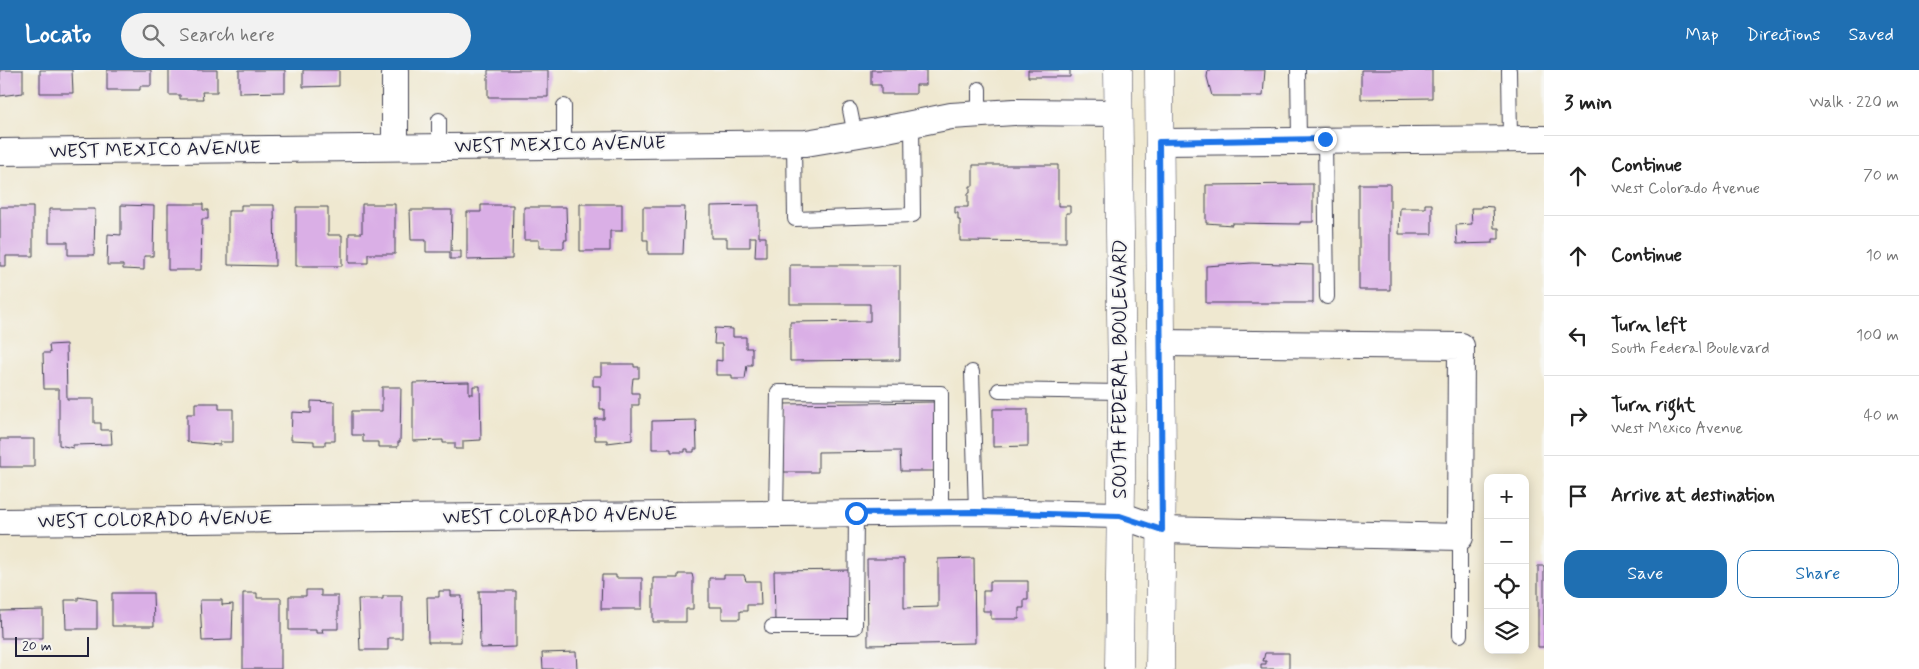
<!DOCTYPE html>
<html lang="en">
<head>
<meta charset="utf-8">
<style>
	:root { --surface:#fff; --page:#f2f2f2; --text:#222; --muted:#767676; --line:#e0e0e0; --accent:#1f6fb2 }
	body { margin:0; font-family:Mynerve,sans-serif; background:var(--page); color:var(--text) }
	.controls { position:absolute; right:15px; bottom:15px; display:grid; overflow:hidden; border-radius:10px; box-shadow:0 2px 12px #0003 }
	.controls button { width:45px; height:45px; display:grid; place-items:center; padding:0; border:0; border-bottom:1px solid var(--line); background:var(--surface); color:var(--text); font:25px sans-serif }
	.scale { position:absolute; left:15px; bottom:12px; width:74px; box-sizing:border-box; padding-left:5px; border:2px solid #22223b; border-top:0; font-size:14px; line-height:18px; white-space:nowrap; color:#22223b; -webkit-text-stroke:4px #f6f6f2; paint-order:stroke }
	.stop { position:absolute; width:15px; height:15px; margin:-11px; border:4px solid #1a73e8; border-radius:50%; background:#fff }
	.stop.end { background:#1a73e8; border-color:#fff; box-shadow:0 1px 5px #0008 }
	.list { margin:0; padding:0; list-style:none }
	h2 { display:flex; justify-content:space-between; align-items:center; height:65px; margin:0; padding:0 20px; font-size:21px }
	h2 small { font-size:16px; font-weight:400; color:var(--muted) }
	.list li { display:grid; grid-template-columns:32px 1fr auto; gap:15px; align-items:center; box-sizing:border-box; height:80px; padding:0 20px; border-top:1px solid var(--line) }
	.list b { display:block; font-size:19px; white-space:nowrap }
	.list p { margin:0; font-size:16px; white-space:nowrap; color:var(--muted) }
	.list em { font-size:16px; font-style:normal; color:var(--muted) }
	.actions { display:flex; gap:10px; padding:15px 20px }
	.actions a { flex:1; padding:11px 0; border:1px solid var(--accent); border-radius:15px; text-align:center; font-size:18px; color:var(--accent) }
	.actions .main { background:var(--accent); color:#fff }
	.icon { flex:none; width:28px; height:28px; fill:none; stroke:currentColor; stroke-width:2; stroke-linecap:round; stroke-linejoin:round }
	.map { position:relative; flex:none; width:1544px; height:599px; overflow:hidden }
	header { display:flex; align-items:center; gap:30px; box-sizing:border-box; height:70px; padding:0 25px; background:var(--accent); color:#fff }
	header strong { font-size:24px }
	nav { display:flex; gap:28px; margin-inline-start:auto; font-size:18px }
	.search { width:350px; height:45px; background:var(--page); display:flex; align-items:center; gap:12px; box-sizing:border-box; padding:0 18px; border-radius:28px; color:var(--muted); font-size:19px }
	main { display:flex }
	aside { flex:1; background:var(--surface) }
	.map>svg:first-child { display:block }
	.building { fill:#daafe6 }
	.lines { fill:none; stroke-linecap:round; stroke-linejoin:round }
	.lane-casing { stroke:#414051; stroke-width:16 }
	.street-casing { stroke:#414051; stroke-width:28 }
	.primary-casing { stroke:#414051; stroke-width:29 }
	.lane { stroke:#fff; stroke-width:14 }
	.street { stroke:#fff; stroke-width:26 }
	.primary { stroke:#fff; stroke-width:28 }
	.route { stroke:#1a73e8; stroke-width:6 }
	.labels { text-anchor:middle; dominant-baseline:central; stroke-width:4; stroke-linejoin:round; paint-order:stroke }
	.street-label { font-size:19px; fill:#22223b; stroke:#f6f6f2 }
</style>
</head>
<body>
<header>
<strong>Locato</strong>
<div class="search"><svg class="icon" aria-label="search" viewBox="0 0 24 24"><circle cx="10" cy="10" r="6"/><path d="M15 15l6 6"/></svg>Search here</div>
<nav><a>Map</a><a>Directions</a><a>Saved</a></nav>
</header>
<main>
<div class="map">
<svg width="1544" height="599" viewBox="0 0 1544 599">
	<rect width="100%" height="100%" fill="#f6f6f2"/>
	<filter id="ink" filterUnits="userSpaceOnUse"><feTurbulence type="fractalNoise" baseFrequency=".02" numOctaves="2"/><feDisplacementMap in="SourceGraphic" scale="10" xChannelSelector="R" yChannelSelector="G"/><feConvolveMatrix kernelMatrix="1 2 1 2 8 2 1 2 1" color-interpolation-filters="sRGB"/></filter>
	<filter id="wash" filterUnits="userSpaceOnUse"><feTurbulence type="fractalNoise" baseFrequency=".0096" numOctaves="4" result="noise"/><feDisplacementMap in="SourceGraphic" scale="20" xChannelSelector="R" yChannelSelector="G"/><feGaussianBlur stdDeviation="1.12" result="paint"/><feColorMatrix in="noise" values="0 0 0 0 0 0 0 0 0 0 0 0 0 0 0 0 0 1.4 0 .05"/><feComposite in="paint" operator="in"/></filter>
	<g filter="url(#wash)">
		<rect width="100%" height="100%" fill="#efe8d0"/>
		<g id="blocks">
			<!-- building -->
			<path class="building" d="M0 0H23V23L0 26Z
				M40 0H72L73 23H40Z
				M107 0H151V16H140V20H107Z
				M169 0H217V22H202L203 29H180V25H169Z
				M239 0H285V22L239 23Z
				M303 0H339V16L303 17Z
				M488 0H548V27H488Z
				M871 0H926V15H916V24H881V15H871Z
				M1028 0H1070V7H1028Z
				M1208 0H1265L1263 26H1212L1207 7Z
				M1361 0H1432V28L1361 29Z
				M973 95H1058V136H1070V143H1066V172L960 171V150H958V143H955V137H968V123H970V116H973Z
				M1313 114V152H1300V154L1232 153V155L1206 153V115Z
				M1359 114H1390V220H1359Z
				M168 134H203V140H208V149H202L201 200H168Z
				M362 134H395V184H368V193H349V163H362Z
				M580 134H622V161H610V181H580Z
				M1425 134H1432V164H1399L1400 138H1425Z
				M121 135 154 136 153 186H144V200L123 199V195H107L108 164 121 165Z
				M241 135H274L275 196 228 195V141H241Z
				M481 135H513L512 189 467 190V142H481Z
				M759 135V167H766V187H755L756 167H750V177H727V168H711V136Z
				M1481 136 1493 137 1494 158H1499V169H1493V173L1457 174 1456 155 1472 154 1471 138H1481Z
				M0 137H33V186H6V196H0Z
				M296 137H328V165H342V196H296Z
				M524 137H566L567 170H564V178H539V170H524Z
				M643 137H685L683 184H648V170H643Z
				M49 139H95L94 185H68V172H49Z
				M410 140H452L451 181H461V189H450V182H426V170H411Z
				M1252 193 1313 195V233H1206V196Z
				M790 195H900V290L790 291V252L870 251V234H790Z
				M715 258 733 259V267H746V278H752V295H747L745 309H732V305H716V290L722 291V274H714Z
				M66 274 67 329H94V353H101V360H111L112 374 73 375V378L59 375V319H44L43 283H50L49 275Z
				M601 294H634V297H639V308H633L632 317V323H639V335H632V370L607 373V370H595V349H604V339H600V316H593V306H601Z
				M469 312V324H473V316H480L481 370 463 371V379H455V373H443V370L413 371V313Z
				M382 317H401L400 372H398V377H378V372H363V365H352V341H382Z
				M311 331 335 332V371H325V375H314V371L291 370 292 342 311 343Z
				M934 332V401H901L900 381 818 382V402H784L783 334Z
				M195 333H219V339H233V372H220V375L187 372V344H195Z
				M993 339H1028V376L993 377Z
				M696 350 697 379H694V382H688V379H685V382H671V379H652V351Z
				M0 369H34V397H0Z
				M974 488 975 573 868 575 867 489H904V538L938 537V489Z
				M1538 496H1544V577H1538Z
				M852 500V552H775L774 501Z
				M678 504H692L693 508V539H686V552H653V508H678Z
				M602 505H616V508H642V539H601Z
				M724 505H744L746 511H760L761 535H747V541H740V549H722V537H709V508H724Z
				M990 511H1028V530H1024V538H1019V549H991V541H983V521H990Z
				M306 520H321V526H338V559H322L323 563H316V560H289V526H306Z
				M439 521H451V526H462L461 572H428L427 527H439Z
				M479 521H516V577L480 578Z
				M112 523H153L154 556H112Z
				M243 523H257V528H281V599H243Z
				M383 526H402V568H388V580H360L358 529H383Z
				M78 527 97 530V559H66L65 530H78Z
				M200 530H222V535L233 534 232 570 202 571Z
				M43 540V568H1L0 541Z
				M576 582 577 599H543L542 583Z
				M1265 583H1289V599H1261V594H1266V591H1263Z"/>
		</g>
	</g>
	<g filter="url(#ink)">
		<use href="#blocks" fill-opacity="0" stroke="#414051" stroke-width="1"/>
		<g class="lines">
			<!-- lane casing -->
			<g class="lane-casing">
				<path id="lane" d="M1298 0 1299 69
					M1509 0 1510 69
					M979 19V45
					M850 40 855 65
					M439 50V76
					M1325 69 1327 227
					M794 73 795 149 913 145 912 54
					M564 75V36
					M972 302 976 442
					M999 320 1122 322
					M776 444 778 322 941 323V443
					M772 557H855L856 443
					M1460 565V467"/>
			</g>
			<!-- street casing -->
			<g class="street-casing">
				<path id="street" d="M1159 72 1544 69
					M395 77V0
					M0 82 806 73 877 61 951 46 1014 42 1118 43
					M0 452 976 442 1120 445 1162 460 1460 467 1461 276 1161 273"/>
			</g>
			<!-- primary casing -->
			<g class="primary-casing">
				<path id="primary" d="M1118 0 1122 322 1119 599
					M1159 0 1162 399 1160 599"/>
			</g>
			<!-- lane -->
			<use href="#lane" class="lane"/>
			<!-- street -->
			<use href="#street" class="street"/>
			<!-- primary -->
			<use href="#primary" class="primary"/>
		</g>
	</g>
	<g class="lines" filter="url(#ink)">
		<!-- route -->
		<path class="route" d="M856 443 976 442 1120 446 1162 460 1159 72 1325 69"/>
	</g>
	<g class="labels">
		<!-- street labels -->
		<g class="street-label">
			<text transform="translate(560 75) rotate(-1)">WEST MEXICO AVENUE</text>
			<text transform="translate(155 80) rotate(-1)">WEST MEXICO AVENUE</text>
			<text transform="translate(1120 299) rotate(-90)">SOUTH FEDERAL BOULEVARD</text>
			<text transform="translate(560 446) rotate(-1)">WEST COLORADO AVENUE</text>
			<text transform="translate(155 450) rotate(-1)">WEST COLORADO AVENUE</text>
		</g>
	</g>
</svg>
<div class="controls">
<button>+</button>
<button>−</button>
<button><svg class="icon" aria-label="locate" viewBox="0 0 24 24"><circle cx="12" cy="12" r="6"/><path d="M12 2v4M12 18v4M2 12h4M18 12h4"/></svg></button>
<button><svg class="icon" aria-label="layers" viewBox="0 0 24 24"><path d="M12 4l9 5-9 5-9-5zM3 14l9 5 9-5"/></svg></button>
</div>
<div class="scale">20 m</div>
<div class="stop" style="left:856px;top:443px"></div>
<div class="stop end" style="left:1325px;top:69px"></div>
</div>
<aside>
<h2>3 min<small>Walk · 220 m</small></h2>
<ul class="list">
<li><svg class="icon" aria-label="ahead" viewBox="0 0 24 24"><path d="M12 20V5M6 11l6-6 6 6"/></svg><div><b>Continue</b><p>West Colorado Avenue</p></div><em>70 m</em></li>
<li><svg class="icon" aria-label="ahead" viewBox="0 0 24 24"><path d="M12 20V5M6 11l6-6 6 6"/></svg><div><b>Continue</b></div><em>10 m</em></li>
<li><svg class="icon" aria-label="left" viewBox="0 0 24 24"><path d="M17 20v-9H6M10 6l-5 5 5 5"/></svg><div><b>Turn left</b><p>South Federal Boulevard</p></div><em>100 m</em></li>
<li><svg class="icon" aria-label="right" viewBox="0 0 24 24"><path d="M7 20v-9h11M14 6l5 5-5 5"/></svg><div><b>Turn right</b><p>West Mexico Avenue</p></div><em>40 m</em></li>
<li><svg class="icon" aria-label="arrive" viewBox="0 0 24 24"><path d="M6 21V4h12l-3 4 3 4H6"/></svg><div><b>Arrive at destination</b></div></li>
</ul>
<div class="actions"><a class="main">Save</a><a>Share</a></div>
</aside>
</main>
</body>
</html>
